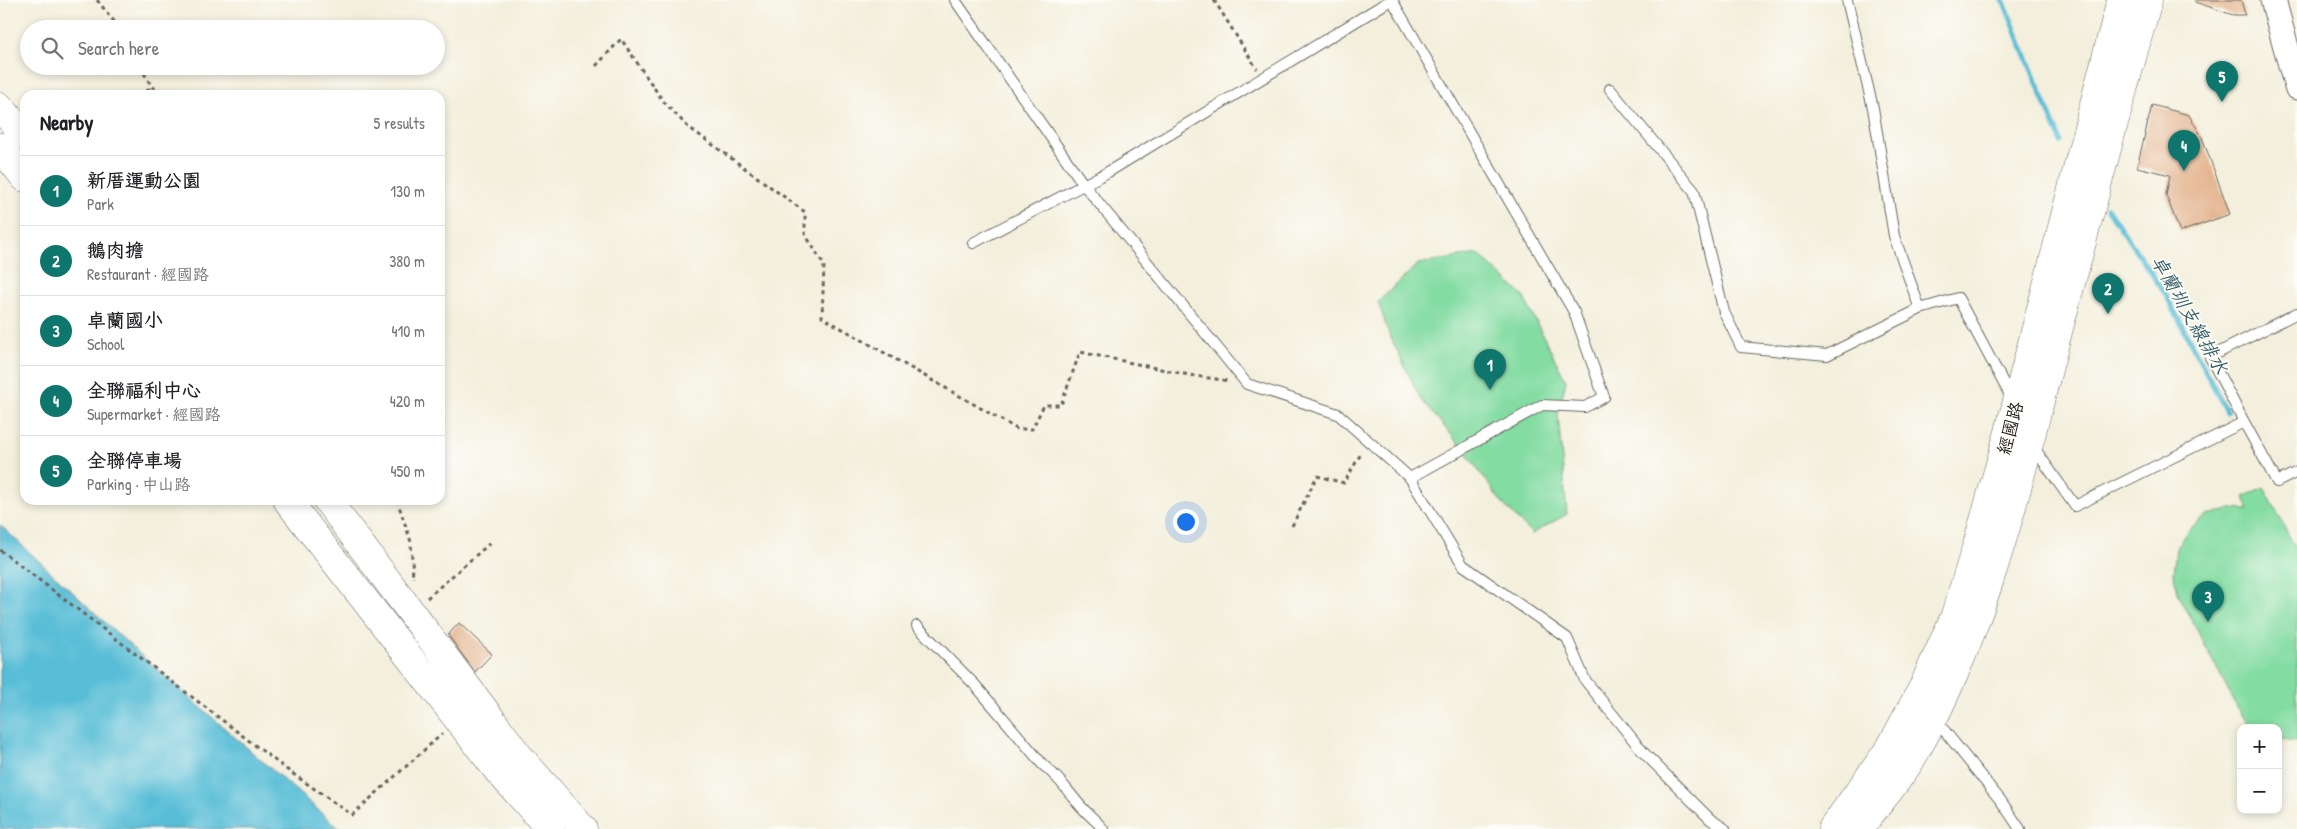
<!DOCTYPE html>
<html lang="en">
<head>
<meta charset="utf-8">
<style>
	:root { --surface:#fff; --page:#f2f2f2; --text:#202124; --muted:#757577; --line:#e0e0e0; --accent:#0f766e }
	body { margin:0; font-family:"Patrick Hand","LXGW WenKai TC",sans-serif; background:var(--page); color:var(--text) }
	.controls { position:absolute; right:15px; bottom:15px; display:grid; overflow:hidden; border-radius:10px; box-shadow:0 2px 8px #0003 }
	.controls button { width:45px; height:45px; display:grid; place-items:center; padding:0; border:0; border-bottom:1px solid var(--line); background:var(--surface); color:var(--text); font:25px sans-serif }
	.you { position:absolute; left:1185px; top:521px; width:18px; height:18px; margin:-12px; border:4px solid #fff; border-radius:50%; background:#1a73e8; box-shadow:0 0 0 8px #1a73e833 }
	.badge { display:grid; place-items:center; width:32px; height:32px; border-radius:50%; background:var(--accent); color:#fff; font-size:16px; font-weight:700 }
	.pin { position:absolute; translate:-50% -41px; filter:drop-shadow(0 1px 2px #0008) }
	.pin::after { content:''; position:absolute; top:26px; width:18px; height:15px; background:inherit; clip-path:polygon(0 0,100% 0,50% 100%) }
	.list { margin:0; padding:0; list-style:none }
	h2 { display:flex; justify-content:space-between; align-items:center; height:65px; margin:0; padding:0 20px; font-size:21px }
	h2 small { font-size:16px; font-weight:400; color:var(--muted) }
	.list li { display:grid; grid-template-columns:32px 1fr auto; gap:15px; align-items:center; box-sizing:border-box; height:70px; padding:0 20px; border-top:1px solid var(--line) }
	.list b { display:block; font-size:19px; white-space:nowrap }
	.list p { margin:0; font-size:16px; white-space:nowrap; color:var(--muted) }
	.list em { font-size:16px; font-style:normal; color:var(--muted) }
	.icon { flex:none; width:28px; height:28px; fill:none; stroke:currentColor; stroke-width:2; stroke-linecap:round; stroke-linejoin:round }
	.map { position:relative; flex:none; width:2297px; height:829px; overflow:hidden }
	.search { position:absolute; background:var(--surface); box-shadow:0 2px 8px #0003; left:20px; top:20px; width:425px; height:55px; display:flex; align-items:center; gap:12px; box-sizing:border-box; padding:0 18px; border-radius:28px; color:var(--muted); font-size:19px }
	.panel { position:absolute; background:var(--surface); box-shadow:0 2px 8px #0003; left:20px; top:90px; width:425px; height:415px; border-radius:15px }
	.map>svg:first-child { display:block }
	.green { fill:#83dca2; stroke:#507c5f }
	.water { fill:#59bed7; stroke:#3a6d7a }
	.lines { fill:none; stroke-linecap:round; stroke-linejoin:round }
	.stream { stroke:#59bed7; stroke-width:5 }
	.building { fill:#e4b591 }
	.service-casing { stroke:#67665f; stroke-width:12 }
	.tertiary-casing { stroke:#67665f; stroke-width:27 }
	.secondary-casing { stroke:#67665f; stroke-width:29 }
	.primary-casing { stroke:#67665f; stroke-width:29 }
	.path { stroke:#67665f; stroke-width:3; stroke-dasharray:4 4; stroke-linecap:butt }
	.service { stroke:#fff; stroke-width:10 }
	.tertiary { stroke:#fff; stroke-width:25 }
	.secondary { stroke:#fff; stroke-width:28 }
	.primary { stroke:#fff; stroke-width:28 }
	.labels { text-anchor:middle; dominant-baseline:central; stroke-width:4; stroke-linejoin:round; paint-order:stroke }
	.street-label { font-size:18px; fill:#1c1c1c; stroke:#fdfcf7 }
	.water-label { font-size:19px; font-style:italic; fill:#345d67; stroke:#fdfcf7 }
</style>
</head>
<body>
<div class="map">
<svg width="2297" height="829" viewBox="0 0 2297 829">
	<rect width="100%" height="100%" fill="#fdfcf7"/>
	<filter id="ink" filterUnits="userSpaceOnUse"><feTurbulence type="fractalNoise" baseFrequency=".02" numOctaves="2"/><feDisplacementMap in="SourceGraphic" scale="10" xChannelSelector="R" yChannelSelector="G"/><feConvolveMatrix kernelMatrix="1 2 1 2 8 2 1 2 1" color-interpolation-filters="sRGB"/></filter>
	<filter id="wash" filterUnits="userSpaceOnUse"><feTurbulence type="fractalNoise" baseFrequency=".0096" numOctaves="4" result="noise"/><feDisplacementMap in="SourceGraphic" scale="20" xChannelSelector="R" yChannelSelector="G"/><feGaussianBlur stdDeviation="1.12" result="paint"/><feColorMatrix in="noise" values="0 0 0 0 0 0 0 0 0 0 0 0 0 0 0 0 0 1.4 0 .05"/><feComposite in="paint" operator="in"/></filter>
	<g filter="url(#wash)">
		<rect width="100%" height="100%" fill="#f3efdc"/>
		<!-- green -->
		<path class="green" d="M1478 254 1523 296 1566 381 1558 415 1567 514 1532 534 1502 503 1464 450 1420 398 1389 334 1378 302 1418 264Z
			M2264 487 2297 551V741L2278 739V728H2253L2241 715 2179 595 2173 573 2176 549 2189 529 2209 515 2229 509 2249 510 2244 497Z"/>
		<!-- water -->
		<path class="water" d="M0 525 134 649 340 829H0Z"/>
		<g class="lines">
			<!-- stream -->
			<path class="stream" d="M2003 0 2061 142
				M2107 208 2166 295 2227 412"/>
		</g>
		<g id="blocks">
			<!-- building -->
			<path class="building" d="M2196 0H2241L2245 15H2233L2195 2Z
				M2152 105 2189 115 2202 137 2230 214 2180 232 2166 195 2170 175 2137 167Z
				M459 623 492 654 475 672 448 635Z"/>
		</g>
	</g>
	<g filter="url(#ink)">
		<use href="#blocks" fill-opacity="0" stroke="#67665f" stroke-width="1"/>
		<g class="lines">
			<!-- service casing -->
			<g class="service-casing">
				<path id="service" d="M955 0 1084 185 1247 384 1338 414 1410 478 1463 565 1567 638 1585 680 1643 752 1710 819 1725 829
					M1392 0 1574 312 1604 397 1585 407 1542 405 1410 478
					M1847 0 1873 108 1894 236 1920 309
					M1610 89 1694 191 1724 312 1741 347 1827 355 1920 309 1958 298 2012 399
					M973 243 1108 172 1391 0
					M2244 422 2210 357 2297 313
					M2032 445 2075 506 2244 422 2277 482 2297 472
					M917 626 976 686 1043 765C1058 776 1066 789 1078 803 1085 812 1095 819 1103 829
					M1935 719 2001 801 2020 829"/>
			</g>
			<!-- tertiary casing -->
			<g class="tertiary-casing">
				<path id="tertiary" d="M2273 0 2297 87"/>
			</g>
			<!-- secondary casing -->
			<g class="secondary-casing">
				<path id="secondary" d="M0 107 25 136
					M0 147 25 178
					M287 500 498 771 550 829
					M327 500 519 756 583 829"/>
			</g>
			<!-- primary casing -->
			<g class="primary-casing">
				<path id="primary" d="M1832 829 1890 748 1923 687 1954 618 1977 545 2009 432 2121 0
					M1859 829C1876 806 1897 783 1912 758 1986 631 2018 484 2055 343 2085 229 2116 114 2148 0"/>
			</g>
			<!-- path -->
			<path class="path" d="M97 0 120 29
				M1214 0 1257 69
				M140 66 152 87 173 95
				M596 66 621 39 663 101 687 126 805 212V234L824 265 822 317 1017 429H1032L1044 405H1061L1080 352 1189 375 1229 381
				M140 95 152 87
				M397 500 411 542 413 578
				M1292 526 1317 476 1344 483 1362 452
				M0 550 286 769 352 815 442 734
				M427 598 490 543"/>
			<!-- service -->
			<use href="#service" class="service"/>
			<!-- tertiary -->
			<use href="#tertiary" class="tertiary"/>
			<!-- secondary -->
			<use href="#secondary" class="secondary"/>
			<!-- primary -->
			<use href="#primary" class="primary"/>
		</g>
	</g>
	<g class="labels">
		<!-- street labels -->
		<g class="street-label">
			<text transform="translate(2010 428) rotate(-75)">經國路</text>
		</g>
		<!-- water labels -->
		<g class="water-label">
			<text transform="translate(2190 314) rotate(60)">卓蘭圳支線排水</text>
		</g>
	</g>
</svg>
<div class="controls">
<button>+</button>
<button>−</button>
</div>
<div class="you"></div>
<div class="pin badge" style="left:1490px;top:390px">1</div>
<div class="pin badge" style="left:2108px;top:314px">2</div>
<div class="pin badge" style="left:2208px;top:622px">3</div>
<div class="pin badge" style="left:2184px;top:171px">4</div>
<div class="pin badge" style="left:2222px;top:102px">5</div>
<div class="search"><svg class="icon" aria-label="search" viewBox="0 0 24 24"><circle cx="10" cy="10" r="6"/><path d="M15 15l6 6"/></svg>Search here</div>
<section class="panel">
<h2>Nearby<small>5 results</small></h2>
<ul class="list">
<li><span class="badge">1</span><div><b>新厝運動公園</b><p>Park</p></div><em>130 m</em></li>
<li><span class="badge">2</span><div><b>鵝肉擔</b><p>Restaurant · 經國路</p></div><em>380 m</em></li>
<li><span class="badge">3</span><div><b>卓蘭國小</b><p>School</p></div><em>410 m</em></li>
<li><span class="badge">4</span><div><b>全聯福利中心</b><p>Supermarket · 經國路</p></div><em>420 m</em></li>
<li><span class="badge">5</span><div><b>全聯停車場</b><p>Parking · 中山路</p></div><em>450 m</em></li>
</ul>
</section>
</div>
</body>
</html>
